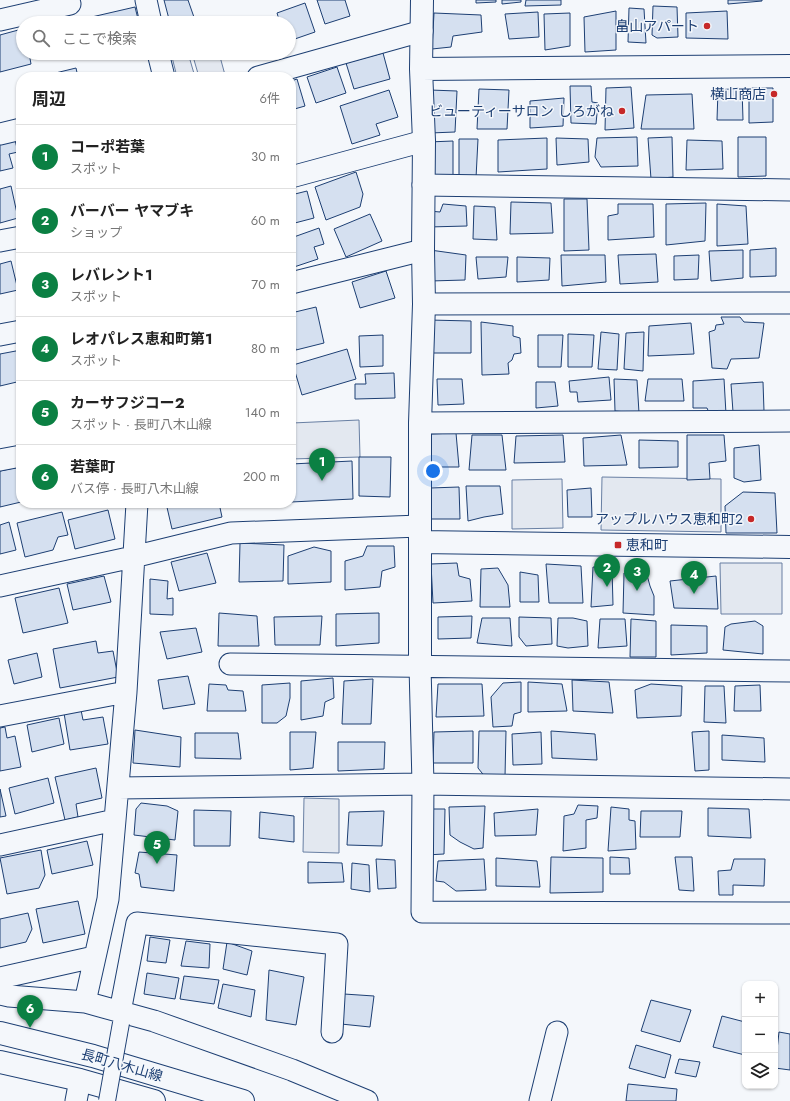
<!DOCTYPE html>
<html lang="ja">
<head>
<meta charset="utf-8">
<style>
	:root { --surface:#fff; --page:#f6f6f6; --text:#222; --muted:#767676; --line:#e0e0e0; --accent:#0b8043 }
	body { margin:0; font-family:Jost,"Noto Sans JP",sans-serif; background:var(--page); color:var(--text) }
	.controls { position:absolute; right:12px; bottom:12px; display:grid; overflow:hidden; border-radius:8px; box-shadow:0 1px 3px #0004 }
	.controls button { width:36px; height:36px; display:grid; place-items:center; padding:0; border:0; border-bottom:1px solid var(--line); background:var(--surface); color:var(--text); font:20px sans-serif }
	.you { position:absolute; left:433px; top:471px; width:14px; height:14px; margin:-10px; border:3px solid #fff; border-radius:50%; background:#1a73e8; box-shadow:0 0 0 6px #1a73e833 }
	.badge { display:grid; place-items:center; width:26px; height:26px; border-radius:50%; background:var(--accent); color:#fff; font-size:13px; font-weight:700 }
	.pin { position:absolute; translate:-50% -33px; filter:drop-shadow(0 1px 2px #0008) }
	.pin::after { content:''; position:absolute; top:21px; width:14px; height:12px; background:inherit; clip-path:polygon(0 0,100% 0,50% 100%) }
	.list { margin:0; padding:0; list-style:none }
	h2 { display:flex; justify-content:space-between; align-items:center; height:52px; margin:0; padding:0 16px; font-size:17px }
	h2 small { font-size:13px; font-weight:400; color:var(--muted) }
	.list li { display:grid; grid-template-columns:26px 1fr auto; gap:12px; align-items:center; box-sizing:border-box; height:64px; padding:0 16px; border-top:1px solid var(--line) }
	.list b { display:block; font-size:15px; white-space:nowrap }
	.list p { margin:0; font-size:13px; white-space:nowrap; color:var(--muted) }
	.list em { font-size:13px; font-style:normal; color:var(--muted) }
	.icon { flex:none; width:22px; height:22px; fill:none; stroke:currentColor; stroke-width:2; stroke-linecap:round; stroke-linejoin:round }
	.map { position:relative; flex:none; width:790px; height:1101px; overflow:hidden }
	.search { position:absolute; background:var(--surface); box-shadow:0 1px 3px #0004; left:16px; top:16px; width:280px; height:44px; display:flex; align-items:center; gap:10px; box-sizing:border-box; padding:0 14px; border-radius:22px; color:var(--muted); font-size:15px }
	.panel { position:absolute; background:var(--surface); box-shadow:0 1px 3px #0004; left:16px; top:72px; width:280px; height:436px; border-radius:16px }
	.map>svg:first-child { display:block }
	.parking { fill:#e3e8f0; stroke:#687fa3 }
	.building { fill:#d5e0f0; stroke:#1d3f73 }
	.lines { fill:none; stroke-linecap:round; stroke-linejoin:round }
	.minor-casing { stroke:#1d3f73; stroke-width:23 }
	.tertiary-casing { stroke:#1d3f73; stroke-width:24 }
	.minor { stroke:#f4f7fb; stroke-width:21 }
	.tertiary { stroke:#f4f7fb; stroke-width:22 }
	.pedestrian-bridge-casing { stroke:#1d3f73; stroke-width:18; stroke-linecap:butt }
	.pedestrian-bridge { stroke:#f4f7fb; stroke-width:16 }
	.poi-dot { fill:#c62828; stroke:#f4f7fb; stroke-width:1.5 }
	.labels { text-anchor:middle; dominant-baseline:central; stroke-width:3; stroke-linejoin:round; paint-order:stroke }
	.poi-label { font-size:14px; fill:#1d3f73; stroke:#f4f7fb; text-anchor:end }
	.street-label { font-size:14px; fill:#1d3f73; stroke:#f4f7fb }
</style>
</head>
<body>
<div class="map">
<svg width="790" height="1101" viewBox="0 0 790 1101">
	<rect width="100%" height="100%" fill="#f4f7fb"/>
	<!-- parking -->
	<path class="parking" d="M171 53H188L195 77H177Z
		M192 53H219L225 75 219 77H199Z
		M359 420 360 457 291 459 292 423Z
		M602 477 721 479V532L601 530Z
		M562 479 563 528 512 529V480Z
		M720 563H782V614H721Z
		M304 798 339 799V853L303 852Z"/>
	<!-- building -->
	<path class="building" d="M164 0H188L196 23H170Z
		M317 0H345L350 16 325 24Z
		M476 0H496V2L476 3Z
		M502 0H521V2L502 4Z
		M526 0H561V5L525 6Z
		M728 0H762V1L728 4Z
		M305 3 315 32 289 41V23H280L277 13Z
		M653 6 677 7 678 37 657 38 652 35Z
		M135 7 139 23H84L83 19Z
		M629 8 644 9 646 43 628 42Z
		M616 11V50L585 52 584 17Z
		M727 11 728 39 686 38V13Z
		M538 12 539 37 509 39 505 14Z
		M434 13 481 15 482 32 453 36 451 47 432 49Z
		M570 13V46L545 50 544 14Z
		M253 17 255 23H232Z
		M22 29 23 53H29L31 64 0 72V35Z
		M383 53 390 79 354 89 346 63Z
		M337 67 346 93 316 103 307 77Z
		M76 68 78 77H39Z
		M297 79 305 106 291 110V81Z
		M570 86H591L592 102 598 103 596 124 571 123Z
		M631 87 634 128 605 130 606 88Z
		M742 88 743 120H717L718 90Z
		M749 88H773V122L749 123Z
		M479 89 509 90 507 129H477Z
		M389 90 398 117 376 124 380 135 352 144 340 106Z
		M430 90 457 91 455 132 430 133Z
		M692 94 694 129H641L646 95Z
		M564 98 563 126 530 128V101Z
		M637 137 638 166 601 167 595 157 597 138Z
		M672 137 673 177 651 179 648 138Z
		M738 137H766V176L738 177Z
		M547 138V169L498 172V140Z
		M556 138 588 139 589 162 557 165Z
		M459 139H478L476 178H459Z
		M15 140 18 152 9 154 13 168 0 171V144Z
		M687 140 722 141 723 169 686 170Z
		M453 141V175H428V142Z
		M356 172 363 194 360 207 326 220 315 187Z
		M11 186 18 218 0 223V189Z
		M307 191 314 218 291 224V195Z
		M564 199H587L589 250 564 251Z
		M511 202 551 203 553 233 510 234Z
		M706 203 705 241 666 245V204Z
		M443 204 466 206 467 226 428 227 429 211 440 212Z
		M618 204H653L654 237 608 240V216L618 214Z
		M717 204 746 206 748 244 717 246Z
		M474 206 495 207 497 240 473 239Z
		M370 214 382 241 346 257 334 229Z
		M319 228 324 244 314 247 318 259 291 268V238Z
		M776 248V276L750 277V250Z
		M430 250 466 255 465 280 430 281Z
		M743 250V278L711 281 709 251Z
		M656 254 658 282 620 284 618 255Z
		M561 255H605L606 282 562 286Z
		M699 255 698 279 674 280V256Z
		M476 257H508L506 277 478 279Z
		M517 257 550 258 549 280 517 282Z
		M11 261 18 290 0 294V264Z
		M386 271 395 298 360 308 352 282Z
		M316 307 324 343 296 350 291 328V313Z
		M721 317H740L744 322 764 323 759 358 731 359 727 369 712 368 709 332 715 330 716 325 724 324Z
		M429 320 471 321V353H430Z
		M481 322 513 326V336L520 338 521 353 514 354 512 360 508 363 509 374 482 375Z
		M691 323 694 354 648 356 649 326Z
		M601 332 619 334 617 370 598 369Z
		M644 332 643 371 624 369 626 333Z
		M568 334 594 335 592 367H568Z
		M383 335V366L360 367 359 336Z
		M538 335H563L561 367H538Z
		M347 349 356 379 302 395 293 365Z
		M21 350V381L0 386V354Z
		M394 373 395 398 355 399V384H366L365 374Z
		M609 377 611 400 578 402 577 392H570L569 381Z
		M437 379H462L464 404 438 405Z
		M614 379 637 380 639 413 615 411Z
		M648 379H682L684 401H645Z
		M724 379 726 414 710 415 707 408H693V381Z
		M536 382H555L558 406 536 408Z
		M763 382 764 411 733 412 731 384Z
		M456 433 459 467H431L429 434Z
		M472 435H502L506 470H469Z
		M563 435 565 462 514 463 516 436Z
		M621 435 627 465 584 466 583 438Z
		M687 435H724L726 461 709 463 710 479 687 480Z
		M639 440 678 441V467L639 468Z
		M759 445 761 480 744 482 734 478V448Z
		M359 457H391L390 497 359 496Z
		M352 461 353 499 291 502V464Z
		M19 467 21 472V502L0 507V471Z
		M466 486H500L503 514 484 517 468 521Z
		M459 487 460 519H428L430 488Z
		M591 488 592 517H568L567 490Z
		M743 492 775 493 777 533H726L725 506Z
		M166 503H219L222 517 172 529Z
		M108 510 115 539 75 549 68 520Z
		M62 512 68 535 58 537 53 550 25 557 17 523Z
		M9 522 16 550 0 554V525Z
		M240 543 284 545 283 581 239 582Z
		M367 546H394L395 567 382 571 380 587 345 590V561L363 556Z
		M314 547 331 551V582L288 584V556Z
		M207 553 216 583 179 591 171 562Z
		M457 563 459 576 470 579 472 601 433 603 431 564Z
		M546 564 581 566 583 603H549Z
		M593 567 612 568 613 605 591 607Z
		M498 568 508 585 510 607H480L481 569Z
		M520 572 538 575 539 602H520Z
		M624 573 647 575 650 586 654 596V615L623 613Z
		M104 576 111 602 73 610 67 584Z
		M716 576 718 609 674 608 670 581Z
		M150 579 168 581 167 599 173 598V615L150 614Z
		M59 588 68 623 23 633 15 598Z
		M219 613 257 616 259 646H218Z
		M379 613V643L336 646V614Z
		M322 616 320 645H275L274 617Z
		M472 616 471 638 438 639V617Z
		M519 617 551 618 552 644 526 646 519 637Z
		M482 618H510L512 646 477 643Z
		M558 618H573L587 621 588 646 568 648 557 646Z
		M600 619H625L627 646 598 648Z
		M631 619 656 621V657H630Z
		M755 621 763 626V654L723 650 725 627 731 624Z
		M671 625 707 626V653L671 655Z
		M196 628 202 652 167 659 160 632Z
		M96 641 98 653 113 651 118 677 60 688 53 649Z
		M37 653 42 677 14 684 8 660Z
		M188 676 195 704 163 709 158 680Z
		M333 678 334 698 325 702 323 716 301 720V681Z
		M373 679 371 724H342L344 681Z
		M572 680 609 682 613 713 573 711Z
		M521 682V712L514 714 512 726 493 727 491 697 503 683Z
		M528 682 562 684 567 711 528 712Z
		M290 683V698L286 716 277 723H262V685Z
		M209 684 226 685 228 690 243 691 246 711H207Z
		M438 684H482L484 716 436 717Z
		M651 684 682 686 681 716 637 718 635 690Z
		M760 685 761 711H734L735 686Z
		M705 686H724L726 723 704 722Z
		M81 710 83 720 103 717 108 744 70 750 64 713Z
		M59 718 64 744 32 752 27 725Z
		M5 727 7 738 15 736 21 767 0 771V728Z
		M135 730 181 737 180 767 133 763Z
		M473 731V763H433L434 732Z
		M479 731H506L505 777 486 778 478 768Z
		M551 731 595 734 597 760 552 758Z
		M709 731V770L695 771 692 732Z
		M290 732H316L313 768 290 770Z
		M541 732 542 764 513 765 512 734Z
		M195 733H238L241 759 195 758Z
		M722 735 764 738 765 762 722 760Z
		M338 742H385L384 769 338 771Z
		M96 768 102 798 76 804 78 817 65 820 55 777Z
		M48 778 54 803 15 814 9 788Z
		M0 789 6 816 0 817Z
		M141 803 167 806 178 811 175 840 134 835 136 809Z
		M578 805 598 806 597 818 586 820V848L563 851 564 816 574 814Z
		M485 806 483 848 474 849 460 842 450 835 449 807Z
		M611 807 629 809V820L635 821 636 849 608 851Z
		M708 808 749 809 751 838 708 836Z
		M427 809H445L444 854 426 855Z
		M538 809 536 835 495 836 494 813Z
		M194 810 231 811 230 846H194Z
		M384 811 382 846 347 845 349 812Z
		M641 811H682L680 837H640Z
		M260 812 294 816V842L259 838Z
		M87 841 93 865 52 874 47 850Z
		M41 850 45 875 39 888 7 894 0 858Z
		M139 852 177 855 174 891 141 887 139 874 135 873Z
		M551 857 603 858V892L550 893Z
		M610 857 629 858 630 874H610Z
		M675 857H692L694 891 679 890Z
		M496 858 537 861 540 887 496 886Z
		M376 859 395 860 396 888 378 889Z
		M484 859 486 890 456 891 444 882 436 881 438 861Z
		M734 859H765L764 886 733 885V895H719L718 871 731 870Z
		M308 862 342 863 344 882 308 883Z
		M352 863 369 865 370 892 351 889Z
		M78 901 85 934 43 943 36 909Z
		M28 913 32 929 26 942 0 948V919Z
		M150 937 170 940 166 963 147 961Z
		M186 941 210 944 209 968 181 966Z
		M227 942 252 951 247 975 223 969Z
		M269 970 304 977 296 1025 266 1020Z
		M147 973 179 978 175 999 144 994Z
		M184 976 219 980 214 1004 180 999Z
		M223 984 255 990 251 1017 218 1008Z
		M344 994 374 996 370 1027 341 1024Z
		M651 1000 691 1010 680 1042 641 1031Z
		M722 1016 745 1022V1055L713 1047Z
		M779 1032 790 1034V1070L775 1068Z
		M636 1045 671 1055 665 1078 629 1068Z
		M679 1059 700 1062 696 1077 675 1073Z
		M628 1084 677 1089 676 1101H626Z"/>
	<g class="lines">
		<!-- minor casing -->
		<g class="minor-casing">
			<path id="minor" d="M146 0 151 23
				M0 20 70 4 68 0
				M158 53 164 77
				M258 77 422 31
				M0 134 21 129
				M291 177 424 141
				M423 185 790 190
				M0 241 21 237
				M291 283 423 250
				M424 304 790 303
				M0 335 21 331
				M420 423 790 421
				M0 460 21 456
				M0 586 133 557 231 533 420 526
				M230 664 790 671
				M420 666 423 784 422 912 790 913
				M0 716 126 692
				M118 788 423 784 790 789
				M0 845 115 820
				M0 978 94 957
				M0 994 9 996 85 1002 154 1021 292 1070 367 1101
				M85 1002 108 899 115 820 126 692 137 503
				M120 1012 137 923 337 944 332 1032
				M76 1101 80 1080
				M540 1101 557 1032"/>
		</g>
		<!-- tertiary casing -->
		<g class="tertiary-casing">
			<path id="tertiary" d="M421 69 790 66
				M420 542 790 547
				M420 666V423L424 304 423 250 424 141 421 69 422 0
				M0 1033 93 1056 243 1101
				M0 1062 80 1080 154 1101"/>
		</g>
		<!-- minor -->
		<use href="#minor" class="minor"/>
		<!-- tertiary -->
		<use href="#tertiary" class="tertiary"/>
		<!-- pedestrian-bridge casing -->
		<g class="pedestrian-bridge-casing">
			<path id="pedestrian-bridge" d="M107 1101 121 1023"/>
		</g>
		<!-- pedestrian-bridge -->
		<use href="#pedestrian-bridge" class="pedestrian-bridge"/>
	</g>
	<!-- markers -->
	<g class="poi-dot">
		<circle cx="707" cy="26" r="4"/>
		<circle cx="774" cy="94" r="4"/>
		<circle cx="622" cy="111" r="4"/>
		<circle cx="751" cy="519" r="4"/>
		<rect x="614" y="541" width="8" height="8" rx="2"/>
	</g>
	<g class="labels">
		<!-- poi labels -->
		<g class="poi-label">
			<text x="699" y="26">畠山アパート</text>
			<text x="766" y="94">横山商店</text>
			<text x="614" y="111">ビューティーサロン しろがね</text>
			<text x="743" y="519">アップルハウス恵和町2</text>
			<text x="626" y="545" text-anchor="start">恵和町</text>
		</g>
		<!-- street labels -->
		<g class="street-label">
			<text transform="translate(122 1065) rotate(16)">長町八木山線</text>
		</g>
	</g>
</svg>
<div class="controls">
<button>+</button>
<button>−</button>
<button><svg class="icon" aria-label="layers" viewBox="0 0 24 24"><path d="M12 4l9 5-9 5-9-5zM3 14l9 5 9-5"/></svg></button>
</div>
<div class="you"></div>
<div class="pin badge" style="left:322px;top:481px">1</div>
<div class="pin badge" style="left:607px;top:587px">2</div>
<div class="pin badge" style="left:637px;top:591px">3</div>
<div class="pin badge" style="left:694px;top:594px">4</div>
<div class="pin badge" style="left:157px;top:864px">5</div>
<div class="pin badge" style="left:30px;top:1028px">6</div>
<div class="search"><svg class="icon" aria-label="search" viewBox="0 0 24 24"><circle cx="10" cy="10" r="6"/><path d="M15 15l6 6"/></svg>ここで検索</div>
<section class="panel">
<h2>周辺<small>6件</small></h2>
<ul class="list">
<li><span class="badge">1</span><div><b>コーポ若葉</b><p>スポット</p></div><em>30 m</em></li>
<li><span class="badge">2</span><div><b>バーバー ヤマブキ</b><p>ショップ</p></div><em>60 m</em></li>
<li><span class="badge">3</span><div><b>レバレント1</b><p>スポット</p></div><em>70 m</em></li>
<li><span class="badge">4</span><div><b>レオパレス恵和町第1</b><p>スポット</p></div><em>80 m</em></li>
<li><span class="badge">5</span><div><b>カーサフジコー2</b><p>スポット · 長町八木山線</p></div><em>140 m</em></li>
<li><span class="badge">6</span><div><b>若葉町</b><p>バス停 · 長町八木山線</p></div><em>200 m</em></li>
</ul>
</section>
</div>
</body>
</html>
